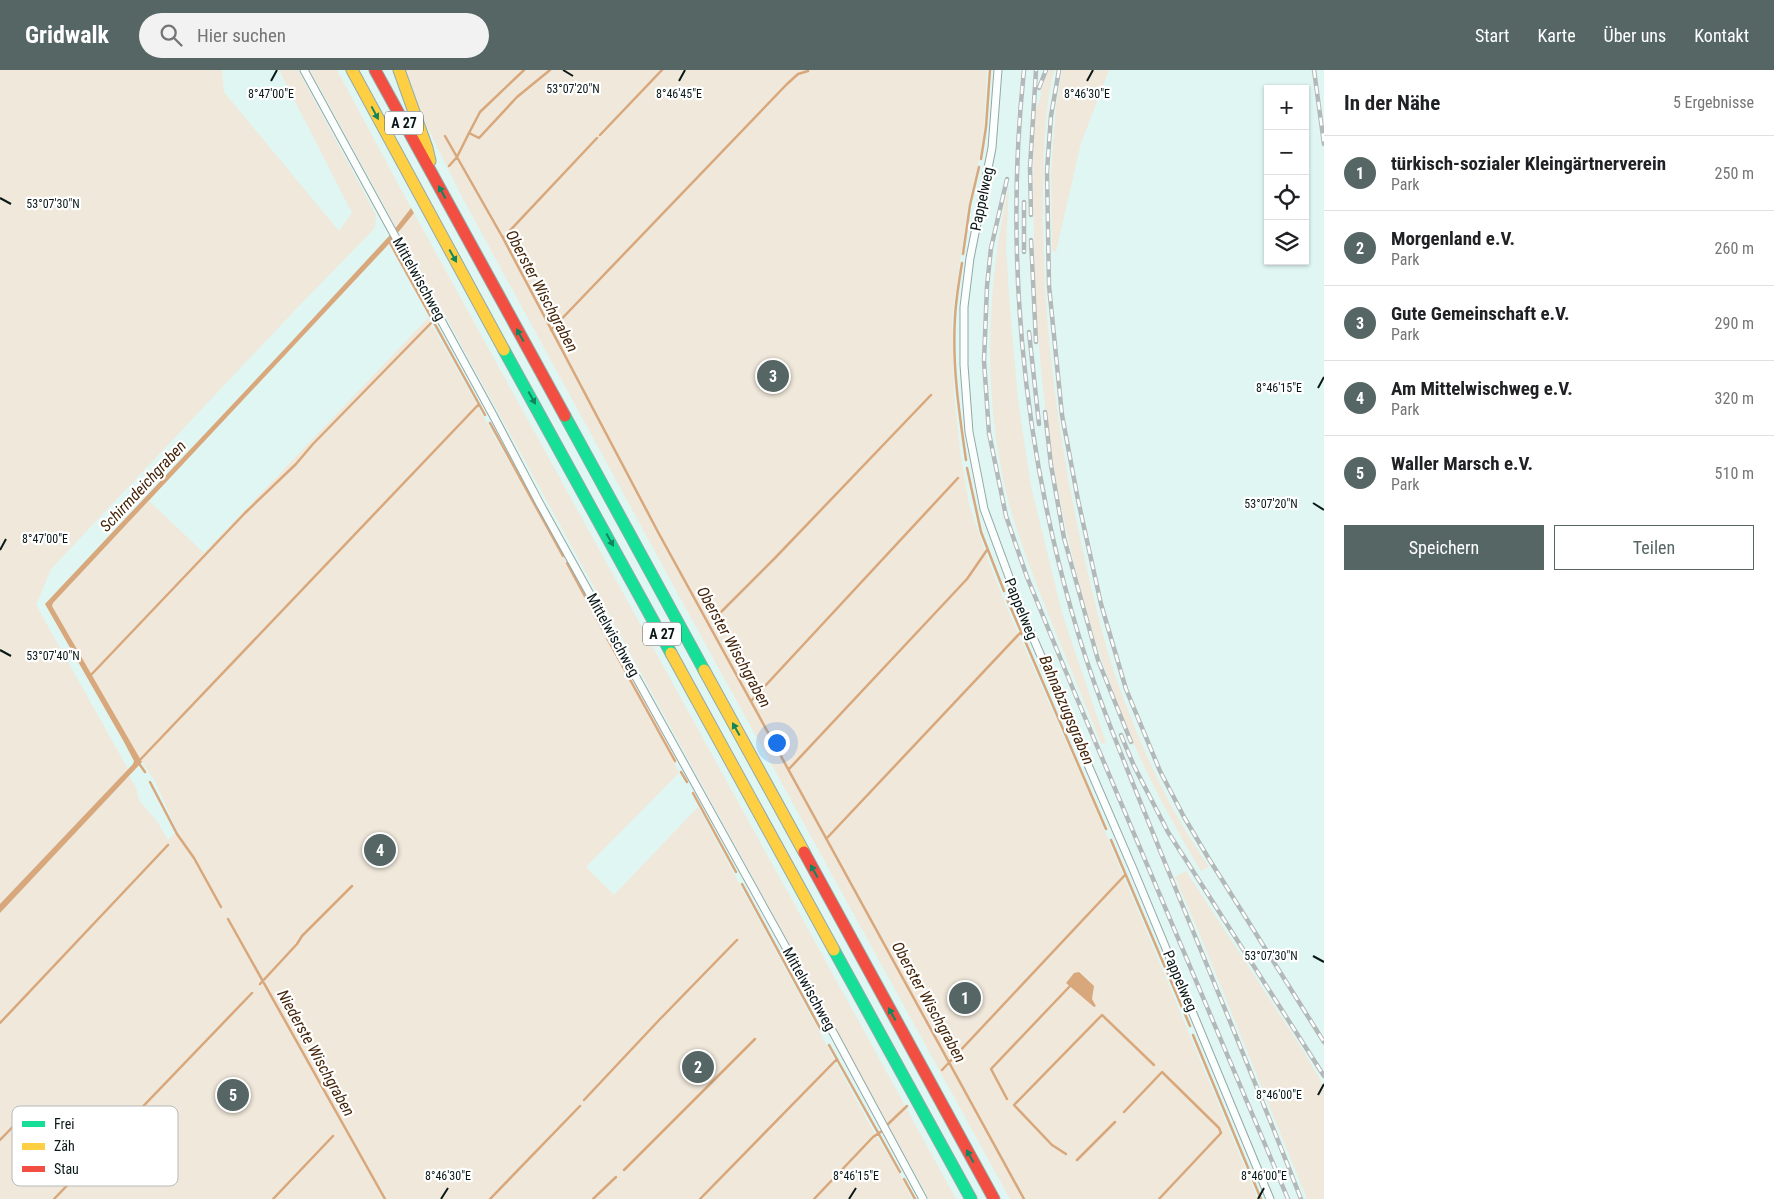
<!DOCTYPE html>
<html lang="de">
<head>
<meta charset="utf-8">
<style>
	:root { --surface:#fff; --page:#f2f2f2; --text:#202124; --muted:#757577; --line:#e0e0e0; --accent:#556665 }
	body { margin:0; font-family:"Roboto Condensed",sans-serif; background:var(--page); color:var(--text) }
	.controls { position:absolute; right:15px; top:15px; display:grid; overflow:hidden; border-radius:0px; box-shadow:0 1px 4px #0004 }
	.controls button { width:45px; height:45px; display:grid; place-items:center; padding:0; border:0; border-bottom:1px solid var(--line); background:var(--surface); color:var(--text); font:25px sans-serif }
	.you { position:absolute; left:776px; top:672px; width:18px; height:18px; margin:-12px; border:4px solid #fff; border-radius:50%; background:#1a73e8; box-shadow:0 0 0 8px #1a73e833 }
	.badge { display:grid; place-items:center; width:32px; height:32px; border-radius:50%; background:var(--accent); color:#fff; font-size:16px; font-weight:700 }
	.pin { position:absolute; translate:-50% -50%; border:2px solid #fff; box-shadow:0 1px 5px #0006 }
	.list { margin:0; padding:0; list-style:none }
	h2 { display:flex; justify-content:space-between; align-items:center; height:65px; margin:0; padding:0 20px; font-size:21px }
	h2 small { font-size:16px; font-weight:400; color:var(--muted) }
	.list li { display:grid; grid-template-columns:32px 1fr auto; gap:15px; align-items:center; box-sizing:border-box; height:75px; padding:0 20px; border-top:1px solid var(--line) }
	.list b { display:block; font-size:19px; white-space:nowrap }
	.list p { margin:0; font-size:16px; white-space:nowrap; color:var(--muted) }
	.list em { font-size:16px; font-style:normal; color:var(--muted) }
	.actions { display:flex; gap:10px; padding:15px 20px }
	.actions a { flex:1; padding:11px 0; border:1px solid var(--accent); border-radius:0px; text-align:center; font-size:18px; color:var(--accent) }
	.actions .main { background:var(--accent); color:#fff }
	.icon { flex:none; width:28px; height:28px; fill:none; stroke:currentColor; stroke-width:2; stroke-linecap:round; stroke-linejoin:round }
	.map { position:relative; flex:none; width:1324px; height:1129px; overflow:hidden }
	header { display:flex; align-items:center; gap:30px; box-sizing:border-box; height:70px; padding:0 25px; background:var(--accent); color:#fff }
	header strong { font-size:24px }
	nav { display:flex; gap:28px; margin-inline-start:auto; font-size:18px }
	.search { width:350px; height:45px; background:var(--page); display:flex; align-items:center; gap:12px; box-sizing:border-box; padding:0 18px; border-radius:28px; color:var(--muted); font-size:19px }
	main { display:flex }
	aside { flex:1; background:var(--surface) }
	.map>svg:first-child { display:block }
	.green { fill:#f0e8da }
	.water { fill:#d8a87c }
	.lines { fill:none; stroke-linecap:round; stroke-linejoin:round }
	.stream { stroke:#d8a87c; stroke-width:2.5 }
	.street-casing { stroke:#95a7a5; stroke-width:9 }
	.fast-casing { stroke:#93aaa8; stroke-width:13 }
	.slow-casing { stroke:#93aaa8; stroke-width:13 }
	.jam-casing { stroke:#93aaa8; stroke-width:13 }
	.street { stroke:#fafefd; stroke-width:7 }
	.fast { stroke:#16e098; stroke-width:11 }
	.slow { stroke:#ffcf43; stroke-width:11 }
	.jam { stroke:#f24e42; stroke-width:11 }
	.rail-casing { stroke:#b3b9b8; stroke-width:4.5 }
	.rail { stroke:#fff; stroke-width:2.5; stroke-dasharray:8; stroke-linecap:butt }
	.oneway { fill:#11865e }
	.ticks { fill:none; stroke:#0a1918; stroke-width:2 }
	.labels { text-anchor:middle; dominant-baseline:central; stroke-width:4.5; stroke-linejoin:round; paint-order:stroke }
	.shield { fill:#fff; stroke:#545e5d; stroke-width:1 }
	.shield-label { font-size:14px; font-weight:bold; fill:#0a1918 }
	.street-label { font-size:15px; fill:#0a1918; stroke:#fff }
	.water-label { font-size:16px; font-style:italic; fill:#44250a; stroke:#fff }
	.key { fill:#fff; stroke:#b6baba; stroke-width:1 }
	.key-label { font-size:14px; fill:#0a1918 }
	.ticks-label { font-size:12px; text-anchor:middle; fill:#0a1918; stroke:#fff; stroke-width:4.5; stroke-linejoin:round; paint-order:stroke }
</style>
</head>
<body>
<header>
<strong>Gridwalk</strong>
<div class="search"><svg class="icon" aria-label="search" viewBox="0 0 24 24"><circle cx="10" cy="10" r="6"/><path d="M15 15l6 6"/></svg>Hier suchen</div>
<nav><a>Start</a><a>Karte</a><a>Über uns</a><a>Kontakt</a></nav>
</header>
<main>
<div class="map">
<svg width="1324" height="1129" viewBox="0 0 1324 1129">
	<rect width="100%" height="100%" fill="#dff6f3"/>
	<!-- green -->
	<path class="green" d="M0 0H222L224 22 339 161 352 143 279 0H298L376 145 375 158 298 237 51 499 36 535 128 699 0 834Z
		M310 0H337L411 138 396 157Z
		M405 0H987L984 56 980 86 968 136 952 248 954 324 960 381 969 434 987 487 1004 531 1091 728 1258 1129H1010L678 524 462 127 422 46 411 13Z
		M1049 0H1054C1044 43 1043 88 1043 132 1042 254 1059 376 1086 495 1096 538 1107 586 1123 627 1138 667 1155 707 1176 744 1186 763 1198 780 1209 797L1201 801C1173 754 1146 705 1125 653 1063 498 1035 328 1034 160 1033 131 1033 101 1034 71 1034 62 1033 51 1035 43 1036 38 1040 30 1042 24L1040 23Z
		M1062 0H1109L1081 73 1056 182 1052 181 1051 103 1056 36Z
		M1009 115 1006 179 1010 238 1018 330 1031 416 1062 543 1106 673 1101 674C1074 603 1042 535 1018 463 981 354 984 226 1009 115Z
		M414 143 868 968 956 1129H929L399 161Z
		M428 248 517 406 522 405 677 690 675 695 679 703 586 797 614 825 698 737 872 1059 900 1104 912 1129H0V843L129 706 136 717 139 730 158 753 168 770 177 761 155 711 139 688 52 536 53 533 149 431 204 483Z
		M1186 801 1299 974 1324 1016V1129H1307L1198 860 1175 807Z"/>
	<!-- water -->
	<path class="water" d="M411 138 414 143 387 176 53 533 52 536 142 692 0 843V834L133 694 134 691 124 672 45 534 293 270 390 165Z
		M1079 902 1094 916 1092 929 1096 936 1094 937 1066 913 1074 903Z"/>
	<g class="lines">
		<!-- stream -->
		<path class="stream" d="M469 63 480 42 524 0
			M600 65 662 0
			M445 66 503 168 658 462 1024 1129
			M981 89 986 57 990 0
			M449 96 457 87 469 63 479 68 517 27 550 0
			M503 168 597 68
			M389 171 485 345
			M963 184 970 135 979 97
			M962 193C959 211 956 229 955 247 952 295 959 342 966 390
			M551 260 787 14 798 4 808 1
			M490 353 563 486
			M967 398 981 462 1004 521
			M567 493 603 560
			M1007 529 1106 759
			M716 547 775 488 931 325
			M607 568 675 691
			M90 606 245 443 296 394 313 374 433 251
			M752 630 958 408
			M789 699 967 509 987 480
			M145 702 138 692 479 334
			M681 702 687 712
			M150 712 177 764 194 788 221 837
			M693 723 736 802
			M827 768 1021 562
			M1111 770 1190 956
			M742 814 821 960
			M228 849 385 1129
			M260 914 297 874 302 866 352 816
			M0 953 168 775
			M1193 965 1261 1129
			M829 975 900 1102
			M942 1000 1125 805
			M1007 1029 991 999 1071 915
			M584 1030 661 948 737 870
			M1124 1042 1162 1002 1219 1058 1221 1063 1159 1129
			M887 1055 907 1036
			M0 1070 32 1037
			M1066 1084 1052 1075 1014 1035 1102 945 1154 995
			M1077 1090 1115 1052
			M624 1100 755 969
			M904 1109 915 1129
			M54 1129 252 923
			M273 1129 333 1066
			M490 1129 580 1036
			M593 1129 616 1107
			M700 1129 837 989
			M814 1129 873 1067 882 1061"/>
		<!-- street casing -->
		<g class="street-casing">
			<path id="street" d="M304 0 493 345 540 434 834 964 923 1129
				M998 0 992 78 970 188 964 237V295L969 362 984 439 1022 542 1133 799 1270 1129"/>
		</g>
		<!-- fast casing -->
		<g class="fast-casing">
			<path id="fast" d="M504 280 671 583
				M565 346 704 600
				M834 880 971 1129"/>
		</g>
		<!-- slow casing -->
		<g class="slow-casing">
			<path id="slow" d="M352 0 504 280
				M399 0 427 78 430 91
				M671 583 834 880
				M704 600 804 782"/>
		</g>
		<!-- jam casing -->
		<g class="jam-casing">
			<path id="jam" d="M375 0 565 346
				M804 782 994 1129"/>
		</g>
		<!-- street -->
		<use href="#street" class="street"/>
		<!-- fast -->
		<use href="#fast" class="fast"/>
		<!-- slow -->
		<use href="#slow" class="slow"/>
		<!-- jam -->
		<use href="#jam" class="jam"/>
		<!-- rail casing -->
		<g class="rail-casing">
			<path id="rail" d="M1024 0C1005 180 1022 365 1071 539 1094 623 1129 703 1161 783 1208 898 1256 1013 1301 1129
				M1059 0 1051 46 1047 101 1049 216 1062 345 1078 430 1101 534 1126 619 1160 701 1184 747 1209 789 1324 972
				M1314 0 1324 74
				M1039 18 1046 0
				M1007 109 991 178 987 216 984 291 989 363 1006 446 1027 507 1073 619 1288 1129
				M1024 132V182
				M1031 145 1030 98 1036 0
				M1031 170 1036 272
				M1029 262 1039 354
				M1045 342 1051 395 1064 468 1098 590 1131 672
				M1121 665 1134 696 1168 762 1324 1006"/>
		</g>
		<!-- rail -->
		<use href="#rail" class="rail"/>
	</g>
	<!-- one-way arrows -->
	<defs><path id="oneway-solid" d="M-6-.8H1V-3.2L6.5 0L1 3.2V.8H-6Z" transform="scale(1.25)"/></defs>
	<g class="oneway">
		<use href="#oneway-solid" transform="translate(375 43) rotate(62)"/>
		<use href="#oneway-solid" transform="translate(442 122) rotate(-119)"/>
		<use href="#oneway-solid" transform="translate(453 186) rotate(61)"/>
		<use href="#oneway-solid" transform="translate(520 265) rotate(-119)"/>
		<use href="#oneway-solid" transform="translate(532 328) rotate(61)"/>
		<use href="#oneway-solid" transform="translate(610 470) rotate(61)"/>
		<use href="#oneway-solid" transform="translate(736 659) rotate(-119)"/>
		<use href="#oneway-solid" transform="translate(814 801) rotate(-119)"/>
		<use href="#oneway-solid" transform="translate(892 944) rotate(-119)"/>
		<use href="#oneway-solid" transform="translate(970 1086) rotate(-119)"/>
	</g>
	<!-- ticks -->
	<path class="ticks" d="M563 0 573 6M271 11 277 0M679 11 685 0M1087 11 1093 0M0 128 11 134M1318 318 1324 307M1313 433 1324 440M0 480 6 469M0 580 11 586M1313 886 1324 892M1318 1025 1324 1014M441 1129 448 1118M849 1129 856 1118M1258 1129 1264 1118"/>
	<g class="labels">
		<!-- shield labels -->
		<g class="shield">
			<rect x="385" y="41.5" width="38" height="23" rx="4"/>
			<rect x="643" y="552.5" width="38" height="23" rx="4"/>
		</g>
		<g class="shield-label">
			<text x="404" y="53">A 27</text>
			<text x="662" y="564">A 27</text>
		</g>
		<!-- street labels -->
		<g class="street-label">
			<text transform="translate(982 129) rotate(-78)">Pappelweg</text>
			<text transform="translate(419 209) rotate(61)">Mittelwischweg</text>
			<text transform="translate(1021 539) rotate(68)">Pappelweg</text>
			<text transform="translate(613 565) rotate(61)">Mittelwischweg</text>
			<text transform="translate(1180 911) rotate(67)">Pappelweg</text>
			<text transform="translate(809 919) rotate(61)">Mittelwischweg</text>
		</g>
		<!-- water labels -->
		<g class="water-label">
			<text transform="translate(542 221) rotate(62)">Oberster Wischgraben</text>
			<text transform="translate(143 416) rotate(-47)">Schirmdeichgraben</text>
			<text transform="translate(734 577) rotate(61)">Oberster Wischgraben</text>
			<text transform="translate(1067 640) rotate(67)">Bahnabzugsgraben</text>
			<text transform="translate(929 932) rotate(61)">Oberster Wischgraben</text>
			<text transform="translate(316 983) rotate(61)">Niederste Wischgraben</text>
		</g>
	</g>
	<!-- legend -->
	<rect x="12" y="1036" width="166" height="80" rx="8" class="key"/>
	<rect x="22" y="1051" width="23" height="6" fill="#16e098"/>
	<rect x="22" y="1073" width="23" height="7" fill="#ffcf43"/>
	<rect x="22" y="1096" width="23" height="6" fill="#f24e42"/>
	<g class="key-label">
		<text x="54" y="1059">Frei</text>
		<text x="54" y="1081">Zäh</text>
		<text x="54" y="1104">Stau</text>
	</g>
	<g class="ticks-label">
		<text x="573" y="23">53°07'20"N</text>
		<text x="271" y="28">8°47'00"E</text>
		<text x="679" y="28">8°46'45"E</text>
		<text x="1087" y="28">8°46'30"E</text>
		<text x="53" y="138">53°07'30"N</text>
		<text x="1279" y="322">8°46'15"E</text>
		<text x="1271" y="438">53°07'20"N</text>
		<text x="45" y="473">8°47'00"E</text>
		<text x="53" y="590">53°07'40"N</text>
		<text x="1271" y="890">53°07'30"N</text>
		<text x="1279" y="1029">8°46'00"E</text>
		<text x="448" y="1110">8°46'30"E</text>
		<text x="856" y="1110">8°46'15"E</text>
		<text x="1264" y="1110">8°46'00"E</text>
	</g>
</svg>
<div class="controls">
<button>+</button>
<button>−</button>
<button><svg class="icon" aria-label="locate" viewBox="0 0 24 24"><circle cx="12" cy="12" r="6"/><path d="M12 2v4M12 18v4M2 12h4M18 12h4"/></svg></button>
<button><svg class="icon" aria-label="layers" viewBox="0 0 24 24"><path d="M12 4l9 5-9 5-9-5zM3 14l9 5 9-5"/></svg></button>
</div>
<div class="you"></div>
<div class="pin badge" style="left:965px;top:928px">1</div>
<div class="pin badge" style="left:698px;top:997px">2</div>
<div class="pin badge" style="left:773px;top:306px">3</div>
<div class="pin badge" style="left:380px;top:780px">4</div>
<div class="pin badge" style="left:233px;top:1025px">5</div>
</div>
<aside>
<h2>In der Nähe<small>5 Ergebnisse</small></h2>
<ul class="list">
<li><span class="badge">1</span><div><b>türkisch-sozialer Kleingärtnerverein</b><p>Park</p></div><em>250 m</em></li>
<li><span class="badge">2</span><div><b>Morgenland e.V.</b><p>Park</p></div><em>260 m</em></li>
<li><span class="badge">3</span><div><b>Gute Gemeinschaft e.V.</b><p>Park</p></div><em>290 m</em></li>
<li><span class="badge">4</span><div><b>Am Mittelwischweg e.V.</b><p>Park</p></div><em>320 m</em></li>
<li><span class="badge">5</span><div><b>Waller Marsch e.V.</b><p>Park</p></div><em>510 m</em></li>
</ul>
<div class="actions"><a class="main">Speichern</a><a>Teilen</a></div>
</aside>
</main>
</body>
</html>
